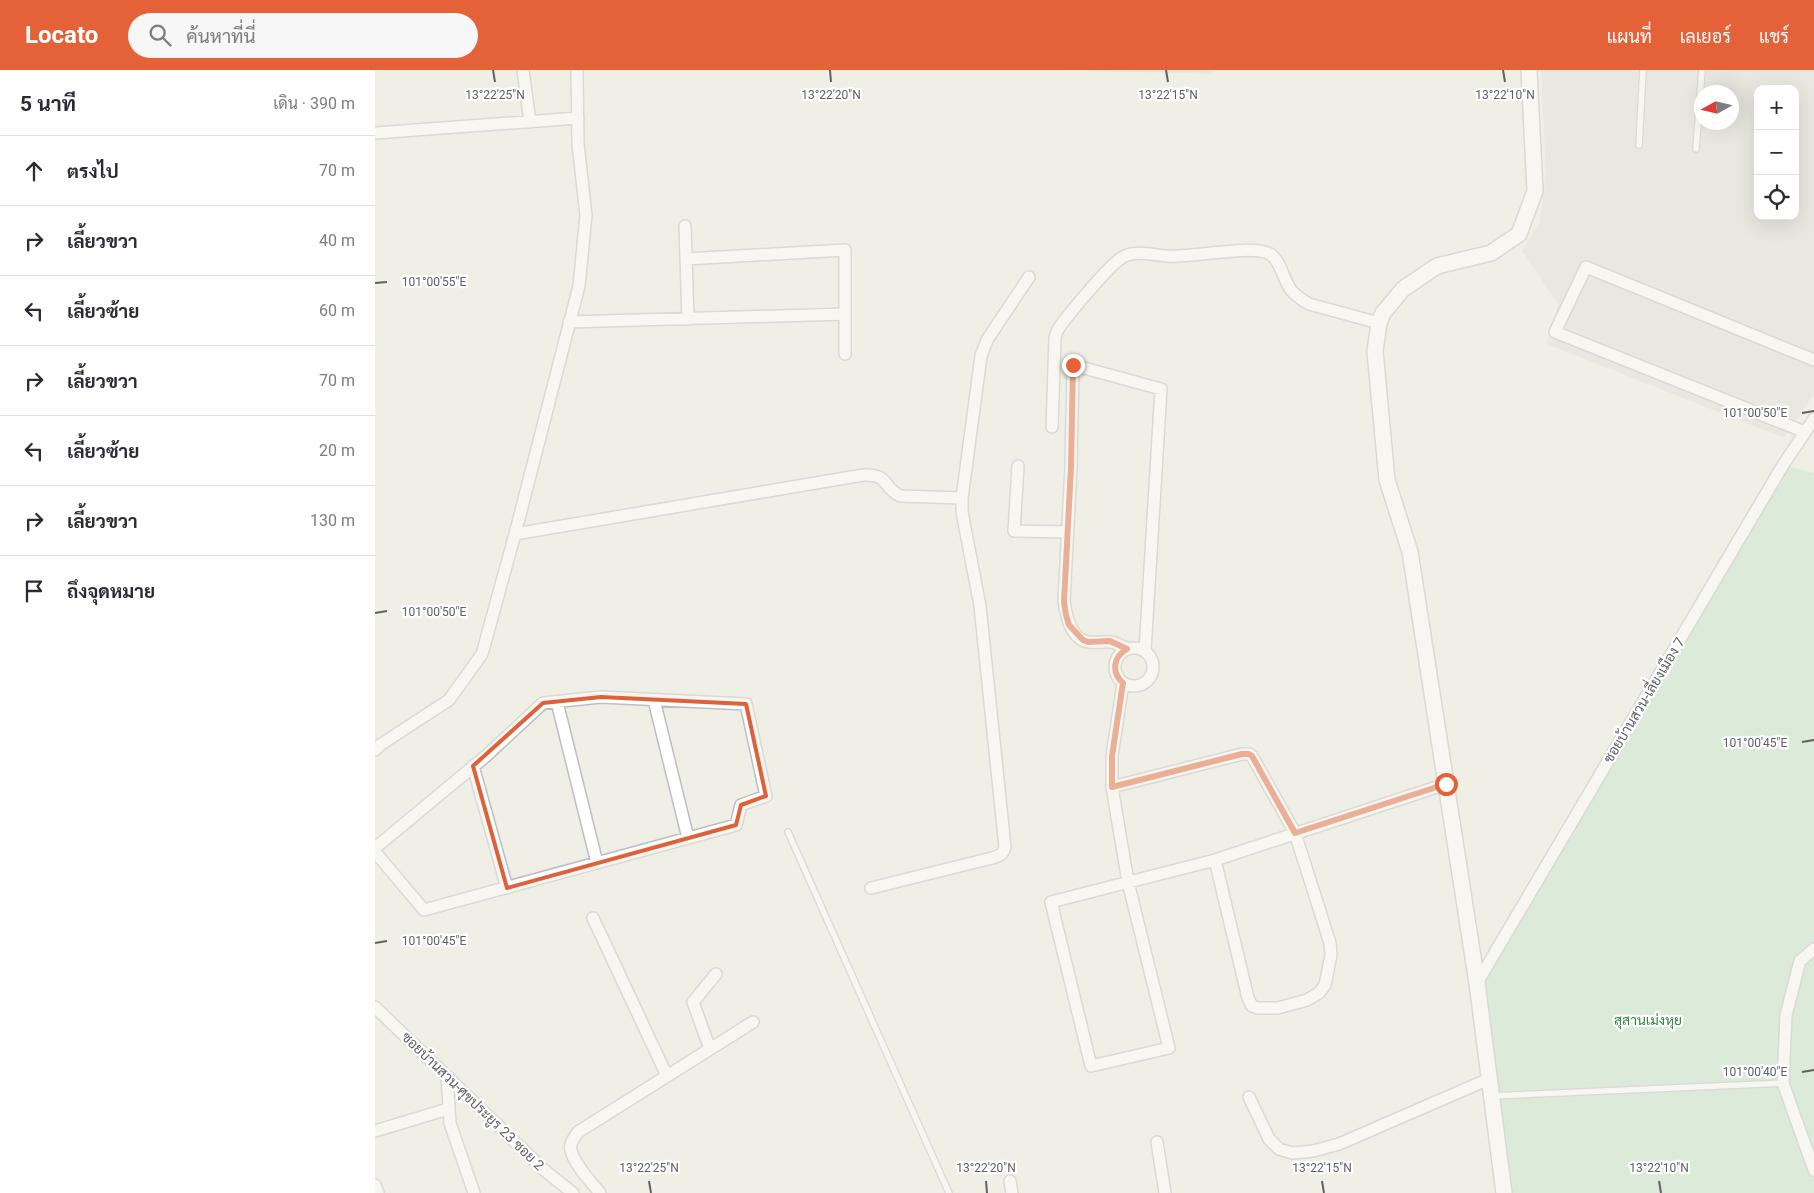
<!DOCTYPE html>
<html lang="th">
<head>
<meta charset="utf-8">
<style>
	:root { --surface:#fff; --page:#f7f7f7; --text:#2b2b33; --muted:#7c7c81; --line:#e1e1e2; --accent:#e56137 }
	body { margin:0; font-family:Roboto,Sarabun,sans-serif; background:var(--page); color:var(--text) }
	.controls { position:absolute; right:15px; top:15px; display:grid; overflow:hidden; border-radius:10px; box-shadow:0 5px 20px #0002 }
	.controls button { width:45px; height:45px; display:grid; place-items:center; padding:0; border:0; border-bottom:1px solid var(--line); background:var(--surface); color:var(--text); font:25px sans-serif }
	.compass { position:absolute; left:1319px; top:15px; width:45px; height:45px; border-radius:50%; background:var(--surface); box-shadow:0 5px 20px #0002; rotate:262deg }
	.stop { position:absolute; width:15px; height:15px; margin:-11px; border:4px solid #e56137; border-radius:50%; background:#fff }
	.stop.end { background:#e56137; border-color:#fff; box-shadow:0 1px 5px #0008 }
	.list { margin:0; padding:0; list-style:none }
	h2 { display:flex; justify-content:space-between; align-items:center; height:65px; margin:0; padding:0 20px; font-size:21px }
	h2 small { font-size:16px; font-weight:400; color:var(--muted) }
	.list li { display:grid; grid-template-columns:32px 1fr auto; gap:15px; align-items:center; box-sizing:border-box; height:70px; padding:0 20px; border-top:1px solid var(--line) }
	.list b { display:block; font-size:19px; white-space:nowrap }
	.list em { font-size:16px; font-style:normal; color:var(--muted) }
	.icon { flex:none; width:28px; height:28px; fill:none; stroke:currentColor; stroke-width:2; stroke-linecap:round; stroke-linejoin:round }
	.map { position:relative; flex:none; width:1439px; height:1123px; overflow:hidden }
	header { display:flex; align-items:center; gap:30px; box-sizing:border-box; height:70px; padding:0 25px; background:var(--accent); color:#fff }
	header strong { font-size:24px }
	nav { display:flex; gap:28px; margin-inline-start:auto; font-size:18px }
	.search { width:350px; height:45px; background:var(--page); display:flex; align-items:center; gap:12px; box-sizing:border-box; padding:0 18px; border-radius:28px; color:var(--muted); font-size:19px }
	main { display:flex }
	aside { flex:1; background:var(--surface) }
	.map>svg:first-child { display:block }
	.industrial { fill:#e1e1da; fill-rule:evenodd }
	.green { fill:#c4e6c9 }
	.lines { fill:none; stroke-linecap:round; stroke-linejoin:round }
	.service-casing { stroke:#bdbec4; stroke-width:8 }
	.minor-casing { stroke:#bdbec4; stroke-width:14 }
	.tertiary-casing { stroke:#bdbec4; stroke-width:18 }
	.service { stroke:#fff; stroke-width:5.5 }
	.minor { stroke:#fff; stroke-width:11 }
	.tertiary { stroke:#fff; stroke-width:15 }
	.route { stroke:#e56137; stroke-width:6 }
	.marked { fill:none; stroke:#de6139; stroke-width:4; stroke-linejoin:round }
	.ticks { fill:none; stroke:#5e6066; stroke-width:2 }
	.labels { text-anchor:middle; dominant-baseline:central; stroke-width:4.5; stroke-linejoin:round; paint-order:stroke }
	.street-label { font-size:14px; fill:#5e6066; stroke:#fff }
	.park-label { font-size:14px; fill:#378447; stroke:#fff }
	.ticks-label { font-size:12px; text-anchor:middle; fill:#5e6066; stroke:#fff; stroke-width:4.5; stroke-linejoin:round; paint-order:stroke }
</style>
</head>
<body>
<header>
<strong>Locato</strong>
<div class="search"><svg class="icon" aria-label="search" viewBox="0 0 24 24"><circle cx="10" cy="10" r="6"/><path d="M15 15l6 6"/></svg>ค้นหาที่นี่</div>
<nav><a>แผนที่</a><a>เลเยอร์</a><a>แชร์</a></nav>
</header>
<main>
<aside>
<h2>5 นาที<small>เดิน · 390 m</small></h2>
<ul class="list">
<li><svg class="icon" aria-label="ahead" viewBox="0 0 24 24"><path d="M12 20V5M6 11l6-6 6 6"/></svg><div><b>ตรงไป</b></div><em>70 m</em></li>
<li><svg class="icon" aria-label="right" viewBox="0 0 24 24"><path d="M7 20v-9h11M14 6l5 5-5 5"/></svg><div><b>เลี้ยวขวา</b></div><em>40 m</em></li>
<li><svg class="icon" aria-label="left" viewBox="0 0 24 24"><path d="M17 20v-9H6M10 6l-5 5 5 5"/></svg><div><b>เลี้ยวซ้าย</b></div><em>60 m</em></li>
<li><svg class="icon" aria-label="right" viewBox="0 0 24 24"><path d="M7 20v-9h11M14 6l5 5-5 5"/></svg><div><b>เลี้ยวขวา</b></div><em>70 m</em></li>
<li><svg class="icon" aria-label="left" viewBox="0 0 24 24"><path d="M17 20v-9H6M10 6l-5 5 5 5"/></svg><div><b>เลี้ยวซ้าย</b></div><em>20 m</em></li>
<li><svg class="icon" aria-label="right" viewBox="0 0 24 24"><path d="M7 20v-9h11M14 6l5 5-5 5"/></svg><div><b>เลี้ยวขวา</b></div><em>130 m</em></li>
<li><svg class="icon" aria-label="arrive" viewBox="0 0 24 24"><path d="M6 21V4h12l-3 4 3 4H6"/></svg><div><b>ถึงจุดหมาย</b></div></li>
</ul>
</aside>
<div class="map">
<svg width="1439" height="1123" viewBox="0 0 1439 1123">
	<rect width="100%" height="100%" fill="#f0efe6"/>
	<!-- industrial -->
	<path class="industrial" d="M685 0H835L836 4Z
		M1166 0H1439V324L1409 368 1172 274 1183 234 1147 181 1164 153 1171 106ZM1383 19H1420V146H1383ZM1326 22H1356V52H1326Z"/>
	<!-- green -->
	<path class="green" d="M1408 395 1439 403V1123H1129L1102 913Z"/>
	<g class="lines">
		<!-- service casing -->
		<g class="service-casing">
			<path id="service" d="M1264 75 1268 0
				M1321 79 1327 0
				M413 762 574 1123
				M1118 1026 1408 1013"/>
		</g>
		<!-- minor casing -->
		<g class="minor-casing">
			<path id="minor" d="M148 0 155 52
				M0 63 203 48
				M310 156 313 249
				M311 189 470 180V284
				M194 252 470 244
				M677 357 680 268 682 261C690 248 735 194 748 187 760 180 778 185 792 186 817 188 876 174 895 184 906 191 908 209 916 220 921 226 927 230 934 234L1004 253
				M1430 362 1180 262 1211 197 1439 290
				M643 396 639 461 692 462
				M140 464 488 405C515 404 506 416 525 426L587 428
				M740 597a19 19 0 1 1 38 0a19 19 0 1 1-38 0Z
				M752 579C732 567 733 574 714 572 696 570 691 546 689 531L696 397 698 295 786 319 770 581
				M748 613 737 686V717L753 812 794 978 716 996 676 832 840 790 1071 714
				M279 630 313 768
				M182 632 222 793
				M0 680 5 675 74 630 107 584 140 464 204 216 211 145 203 74 202 0
				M98 696 132 818
				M737 717 867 684H874L877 686 920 763 955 873 956 885 950 915 944 923 932 930 903 938H883L877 936 873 928 840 790
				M0 778 111 686 168 633 226 627 371 634 391 726 366 735 361 755 49 840 0 782
				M496 818 613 789C621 787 628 786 630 777L605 536 587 442V428L606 286 612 270 654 207
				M218 848 292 1006
				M1439 879 1425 891 1411 945 1408 1013 1439 1100
				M1102 913 1408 395 1439 349
				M0 937 169 1100 198 1123
				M335 979 318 932 341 904
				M72 1006 75 1053 99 1123
				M874 1027 894 1069 904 1079 917 1083 938 1081 964 1074 1114 1009
				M0 1061 73 1039
				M782 1072 790 1123
				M635 1111 637 1123
				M0 1115 3 1123
				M225 1123C217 1113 198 1093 196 1080 194 1074 199 1068 203 1062L378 952"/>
		</g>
		<!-- tertiary casing -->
		<g class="tertiary-casing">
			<path id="tertiary" d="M1129 1123 1102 913 1035 482 1012 410 1000 281 1004 253 1008 243 1028 219 1062 196 1116 183 1144 164 1160 121 1154 0"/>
		</g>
		<!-- service -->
		<use href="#service" class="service"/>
		<!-- minor -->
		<use href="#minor" class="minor"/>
		<!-- tertiary -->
		<use href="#tertiary" class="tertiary"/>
	</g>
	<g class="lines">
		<!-- route -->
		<path class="route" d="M698 295 696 397 689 532 691 545 694 555 708 570 713 572 735 571 752 579C738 587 736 602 748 613L737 686V717L867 684H874L877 686 920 763 1071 714"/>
	</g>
	<!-- marked area -->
	<path d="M0 0H1439V1123H0ZM226 627 371 634 391 726 366 735 361 755 132 818 98 696 168 633Z" fill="#f0efe6" fill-opacity=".55" fill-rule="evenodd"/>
	<path class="marked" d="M226 627 371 634 391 726 366 735 361 755 132 818 98 696 168 633Z"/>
	<!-- ticks -->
	<path class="ticks" d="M118 0 120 12M455 0 456 12M791 0 793 12M1128 0 1130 12M0 213 12 212M1427 343 1439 341M0 543 12 541M1427 672 1439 670M0 873 12 871M1427 1002 1439 1000M274 1111 276 1123M611 1111 612 1123M947 1111 949 1123M1284 1111 1286 1123"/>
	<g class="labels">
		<!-- street labels -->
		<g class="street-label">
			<text transform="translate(1269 630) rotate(-59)">ซอยบ้านสวน-เลี่ยงเมือง 7</text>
			<text transform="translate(98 1031) rotate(44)">ซอยบ้านสวน-ศุขประยูร 23 ซอย 2</text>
		</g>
		<!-- park labels -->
		<g class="park-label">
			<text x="1273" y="950">สุสานเม่งหุย</text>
		</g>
	</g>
	<g class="ticks-label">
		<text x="120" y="29">13°22'25"N</text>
		<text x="456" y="29">13°22'20"N</text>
		<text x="793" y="29">13°22'15"N</text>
		<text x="1130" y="29">13°22'10"N</text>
		<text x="59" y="216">101°00'55"E</text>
		<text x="1380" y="347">101°00'50"E</text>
		<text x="59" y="546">101°00'50"E</text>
		<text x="1380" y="677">101°00'45"E</text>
		<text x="59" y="875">101°00'45"E</text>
		<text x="1380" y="1006">101°00'40"E</text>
		<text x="274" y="1102">13°22'25"N</text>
		<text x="611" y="1102">13°22'20"N</text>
		<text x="947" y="1102">13°22'15"N</text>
		<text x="1284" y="1102">13°22'10"N</text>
	</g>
</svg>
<div class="controls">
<button>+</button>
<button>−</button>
<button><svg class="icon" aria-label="locate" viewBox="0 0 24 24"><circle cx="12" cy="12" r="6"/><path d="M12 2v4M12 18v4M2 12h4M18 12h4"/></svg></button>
</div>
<svg class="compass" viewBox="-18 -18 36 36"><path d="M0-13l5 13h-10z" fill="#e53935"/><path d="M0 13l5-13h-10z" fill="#7c7c81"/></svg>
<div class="stop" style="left:1071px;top:714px"></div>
<div class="stop end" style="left:698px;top:295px"></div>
</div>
</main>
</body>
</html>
